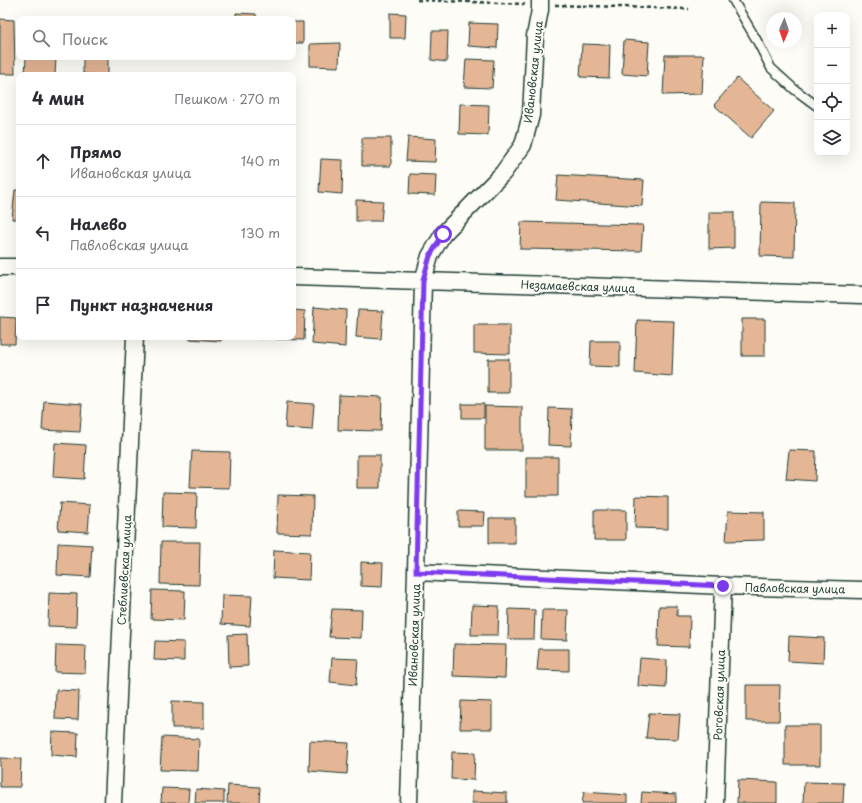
<!DOCTYPE html>
<html lang="ru">
<head>
<meta charset="utf-8">
<style>
	:root { --surface:#fff; --page:#f2f2f3; --text:#2b2b33; --muted:#7c7c81; --line:#e1e1e2 }
	body { margin:0; font-family:"Playpen Sans",sans-serif; background:var(--page); color:var(--text) }
	.controls { position:absolute; right:12px; top:12px; display:grid; overflow:hidden; border-radius:8px; box-shadow:0 4px 16px #0002 }
	.controls button { width:36px; height:36px; display:grid; place-items:center; padding:0; border:0; border-bottom:1px solid var(--line); background:var(--surface); color:var(--text); font:20px sans-serif }
	.compass { position:absolute; left:766px; top:12px; width:36px; height:36px; border-radius:50%; background:var(--surface); box-shadow:0 4px 16px #0002; rotate:182deg }
	.stop { position:absolute; width:12px; height:12px; margin:-9px; border:3px solid #7c3aed; border-radius:50%; background:#fff }
	.stop.end { background:#7c3aed; border-color:#fff; box-shadow:0 1px 4px #0008 }
	.list { margin:0; padding:0; list-style:none }
	h2 { display:flex; justify-content:space-between; align-items:center; height:52px; margin:0; padding:0 16px; font-size:17px }
	h2 small { font-size:13px; font-weight:400; color:var(--muted) }
	.list li { display:grid; grid-template-columns:26px 1fr auto; gap:12px; align-items:center; box-sizing:border-box; height:72px; padding:0 16px; border-top:1px solid var(--line) }
	.list b { display:block; font-size:15px; white-space:nowrap }
	.list p { margin:0; font-size:13px; white-space:nowrap; color:var(--muted) }
	.list em { font-size:13px; font-style:normal; color:var(--muted) }
	.icon { flex:none; width:22px; height:22px; fill:none; stroke:currentColor; stroke-width:2; stroke-linecap:round; stroke-linejoin:round }
	.map { position:relative; flex:none; width:862px; height:803px; overflow:hidden }
	.search { position:absolute; background:var(--surface); box-shadow:0 4px 16px #0002; left:16px; top:16px; width:280px; height:44px; display:flex; align-items:center; gap:10px; box-sizing:border-box; padding:0 14px; border-radius:8px; color:var(--muted); font-size:15px }
	.panel { position:absolute; background:var(--surface); box-shadow:0 4px 16px #0002; left:16px; top:72px; width:280px; height:268px; border-radius:8px }
	.map>svg:first-child { display:block }
	.building { fill:#e4b695; stroke:#1f3d34 }
	.lines { fill:none; stroke-linecap:round; stroke-linejoin:round }
	.lane-casing { stroke:#1f3d34; stroke-width:11 }
	.street-casing { stroke:#1f3d34; stroke-width:19 }
	.path { stroke:#1f3d34; stroke-width:2.5; stroke-dasharray:4 3; stroke-linecap:butt }
	.lane { stroke:#fdfcf7; stroke-width:8 }
	.street { stroke:#fdfcf7; stroke-width:16 }
	.route { stroke:#7c3aed; stroke-width:5 }
	.labels { text-anchor:middle; dominant-baseline:central; stroke-width:4; stroke-linejoin:round; paint-order:stroke }
	.street-label { font-size:11px; fill:#1f3d34; stroke:#fdfcf7 }
</style>
</head>
<body>
<div class="map">
<svg width="862" height="803" viewBox="0 0 862 803">
	<rect width="100%" height="100%" fill="#fdfcf7"/>
	<filter id="ink" filterUnits="userSpaceOnUse"><feTurbulence type="fractalNoise" baseFrequency=".025" numOctaves="2"/><feDisplacementMap in="SourceGraphic" scale="8" xChannelSelector="R" yChannelSelector="G"/><feConvolveMatrix kernelMatrix="1 2 1 2 8 2 1 2 1" color-interpolation-filters="sRGB"/></filter>
	<g filter="url(#ink)">
		<!-- building -->
		<path class="building" d="M236 13 256 14V19H236Z
			M390 13 406 14 405 38H390Z
			M184 15 211 17V19H184Z
			M0 19 14 20 15 74H0Z
			M293 22H303V43H293Z
			M469 23 498 24 497 48 468 46Z
			M432 31H448L447 62 431 60Z
			M624 40 649 42 647 76 622 74Z
			M340 43 339 67 310 66V44Z
			M582 44 610 45 609 78 580 77Z
			M665 55H704L702 94 663 95Z
			M26 57H56L55 75H25Z
			M83 57H108V75L83 74Z
			M466 59 494 60 492 88 464 87Z
			M737 78 774 111 751 138 714 105Z
			M460 104 489 105 488 135 459 134Z
			M408 137 436 139 435 162 406 161Z
			M362 138H391V166H362Z
			M321 159 343 160 342 194 319 192Z
			M410 174 436 175 435 195 409 194Z
			M558 175 644 180 642 206 556 200Z
			M15 190H19V219H12Z
			M356 200 383 201 381 221H356Z
			M761 202 795 203 794 257 760 256Z
			M709 212H734V248L709 249Z
			M521 222 643 225 641 251 520 249Z
			M314 307 346 310 345 347 312 344Z
			M293 310 305 311 304 340 275 339V337H293Z
			M358 310 383 311 381 339 356 337Z
			M0 317 16 318 15 344H0Z
			M742 319H765V356H742Z
			M637 320 674 321 672 376 635 373Z
			M474 325H510V354L474 353Z
			M189 337H221V341L189 339Z
			M231 337H264V339Z
			M591 341H620V367L590 366Z
			M488 359H509V393H488Z
			M339 395 382 397 381 431 338 430Z
			M44 401 82 404 80 432 42 430Z
			M287 402 314 404 312 430 285 428Z
			M462 404H484V418H462Z
			M485 406 522 407V450H485Z
			M549 408 572 409 571 446 548 445Z
			M55 443 86 445 84 479 53 477Z
			M789 450 816 451 815 481 786 479Z
			M192 451 230 452 229 488 190 487Z
			M357 455H380V488H357Z
			M526 457H558V496H526Z
			M163 492 197 493 196 528 162 527Z
			M278 495 313 496 312 534 277 533Z
			M636 496 668 497V529L635 528Z
			M60 503 90 505 88 532 58 530Z
			M594 510H626V540H594Z
			M458 511 485 512 484 526H458Z
			M728 511 764 512V540L726 541Z
			M489 518H515V543H489Z
			M161 542H200L199 585 160 584Z
			M58 543 92 545 90 577 57 575Z
			M274 550 310 552 309 580 273 578Z
			M361 562 383 563 382 587 361 586Z
			M152 590 185 591 184 620 151 619Z
			M49 593 77 594 76 627 48 626Z
			M222 595 252 596 250 626 221 624Z
			M472 605 499 606 498 635H471Z
			M659 606H677V616H690L689 647 658 646Z
			M332 609 362 610 361 638 329 637Z
			M509 609 535 610 534 639H508Z
			M542 610H568L567 640 541 639Z
			M247 634 248 666 229 667 228 635Z
			M789 636 824 638 823 663 788 661Z
			M155 641 184 642V661L154 660Z
			M454 644 506 645 505 678 453 676Z
			M56 645 86 646 85 673 55 672Z
			M539 649H569V671L537 670Z
			M332 658 358 659 356 685 330 682Z
			M640 658 667 660 666 688 638 686Z
			M746 685H780L779 721H746Z
			M56 690 79 691 78 720 55 719Z
			M172 701 204 702V728H172Z
			M461 701 492 702V729H460Z
			M649 713 680 714 678 739 646 738Z
			M785 725H820V765H785Z
			M52 732 78 733 77 757 51 755Z
			M162 737 199 739 198 771 160 770Z
			M310 741 349 743 347 774 309 771Z
			M452 752 475 753 474 780 451 779Z
			M0 758 21 759 20 787H0Z
			M738 780 777 782V803H737Z
			M804 782 844 783 843 803H803Z
			M228 785 260 787 259 803H227Z
			M162 788 189 789 188 803H161Z
			M196 789 224 791V803H195Z
			M472 791 507 793V803H472Z
			M584 792 627 795V803H582Z
			M642 792 676 794V803H641Z"/>
		<g class="lines">
			<!-- lane casing -->
			<g class="lane-casing">
				<path id="lane" d="M733 0 756 39 771 68 794 89 817 106"/>
			</g>
			<!-- street casing -->
			<g class="street-casing">
				<path id="street" d="M0 267H19
					M293 277 423 281 862 295
					M416 572 723 586 862 590
					M113 803 135 337
					M409 803 416 572 423 281 430 256 443 234 503 173 523 145 531 115 535 36 540 10V0
					M715 803 723 586"/>
			</g>
			<!-- path -->
			<path class="path" d="M417 0 525 4
				M555 5 689 9"/>
			<!-- lane -->
			<use href="#lane" class="lane"/>
			<!-- street -->
			<use href="#street" class="street"/>
		</g>
	</g>
	<g class="lines" filter="url(#ink)">
		<!-- route -->
		<path class="route" d="M443 234 430 256 423 280 416 572 723 586"/>
	</g>
	<g class="labels">
		<!-- street labels -->
		<g class="street-label">
			<text transform="translate(533 72) rotate(-84)">Ивановская улица</text>
			<text transform="translate(578 286) rotate(2)">Незамаевская улица</text>
			<text transform="translate(124 570) rotate(-87)">Стеблиевская улица</text>
			<text transform="translate(795 588) rotate(1)">Павловская улица</text>
			<text transform="translate(414 635) rotate(-88)">Ивановская улица</text>
			<text transform="translate(719 695) rotate(-88)">Роговская улица</text>
		</g>
	</g>
</svg>
<div class="controls">
<button>+</button>
<button>−</button>
<button><svg class="icon" aria-label="locate" viewBox="0 0 24 24"><circle cx="12" cy="12" r="6"/><path d="M12 2v4M12 18v4M2 12h4M18 12h4"/></svg></button>
<button><svg class="icon" aria-label="layers" viewBox="0 0 24 24"><path d="M12 4l9 5-9 5-9-5zM3 14l9 5 9-5"/></svg></button>
</div>
<svg class="compass" viewBox="-18 -18 36 36"><path d="M0-13l5 13h-10z" fill="#e53935"/><path d="M0 13l5-13h-10z" fill="#7c7c81"/></svg>
<div class="stop" style="left:443px;top:234px"></div>
<div class="stop end" style="left:723px;top:586px"></div>
<div class="search"><svg class="icon" aria-label="search" viewBox="0 0 24 24"><circle cx="10" cy="10" r="6"/><path d="M15 15l6 6"/></svg>Поиск</div>
<section class="panel">
<h2>4 мин<small>Пешком · 270 m</small></h2>
<ul class="list">
<li><svg class="icon" aria-label="ahead" viewBox="0 0 24 24"><path d="M12 20V5M6 11l6-6 6 6"/></svg><div><b>Прямо</b><p>Ивановская улица</p></div><em>140 m</em></li>
<li><svg class="icon" aria-label="left" viewBox="0 0 24 24"><path d="M17 20v-9H6M10 6l-5 5 5 5"/></svg><div><b>Налево</b><p>Павловская улица</p></div><em>130 m</em></li>
<li><svg class="icon" aria-label="arrive" viewBox="0 0 24 24"><path d="M6 21V4h12l-3 4 3 4H6"/></svg><div><b>Пункт назначения</b></div></li>
</ul>
</section>
</div>
</body>
</html>
